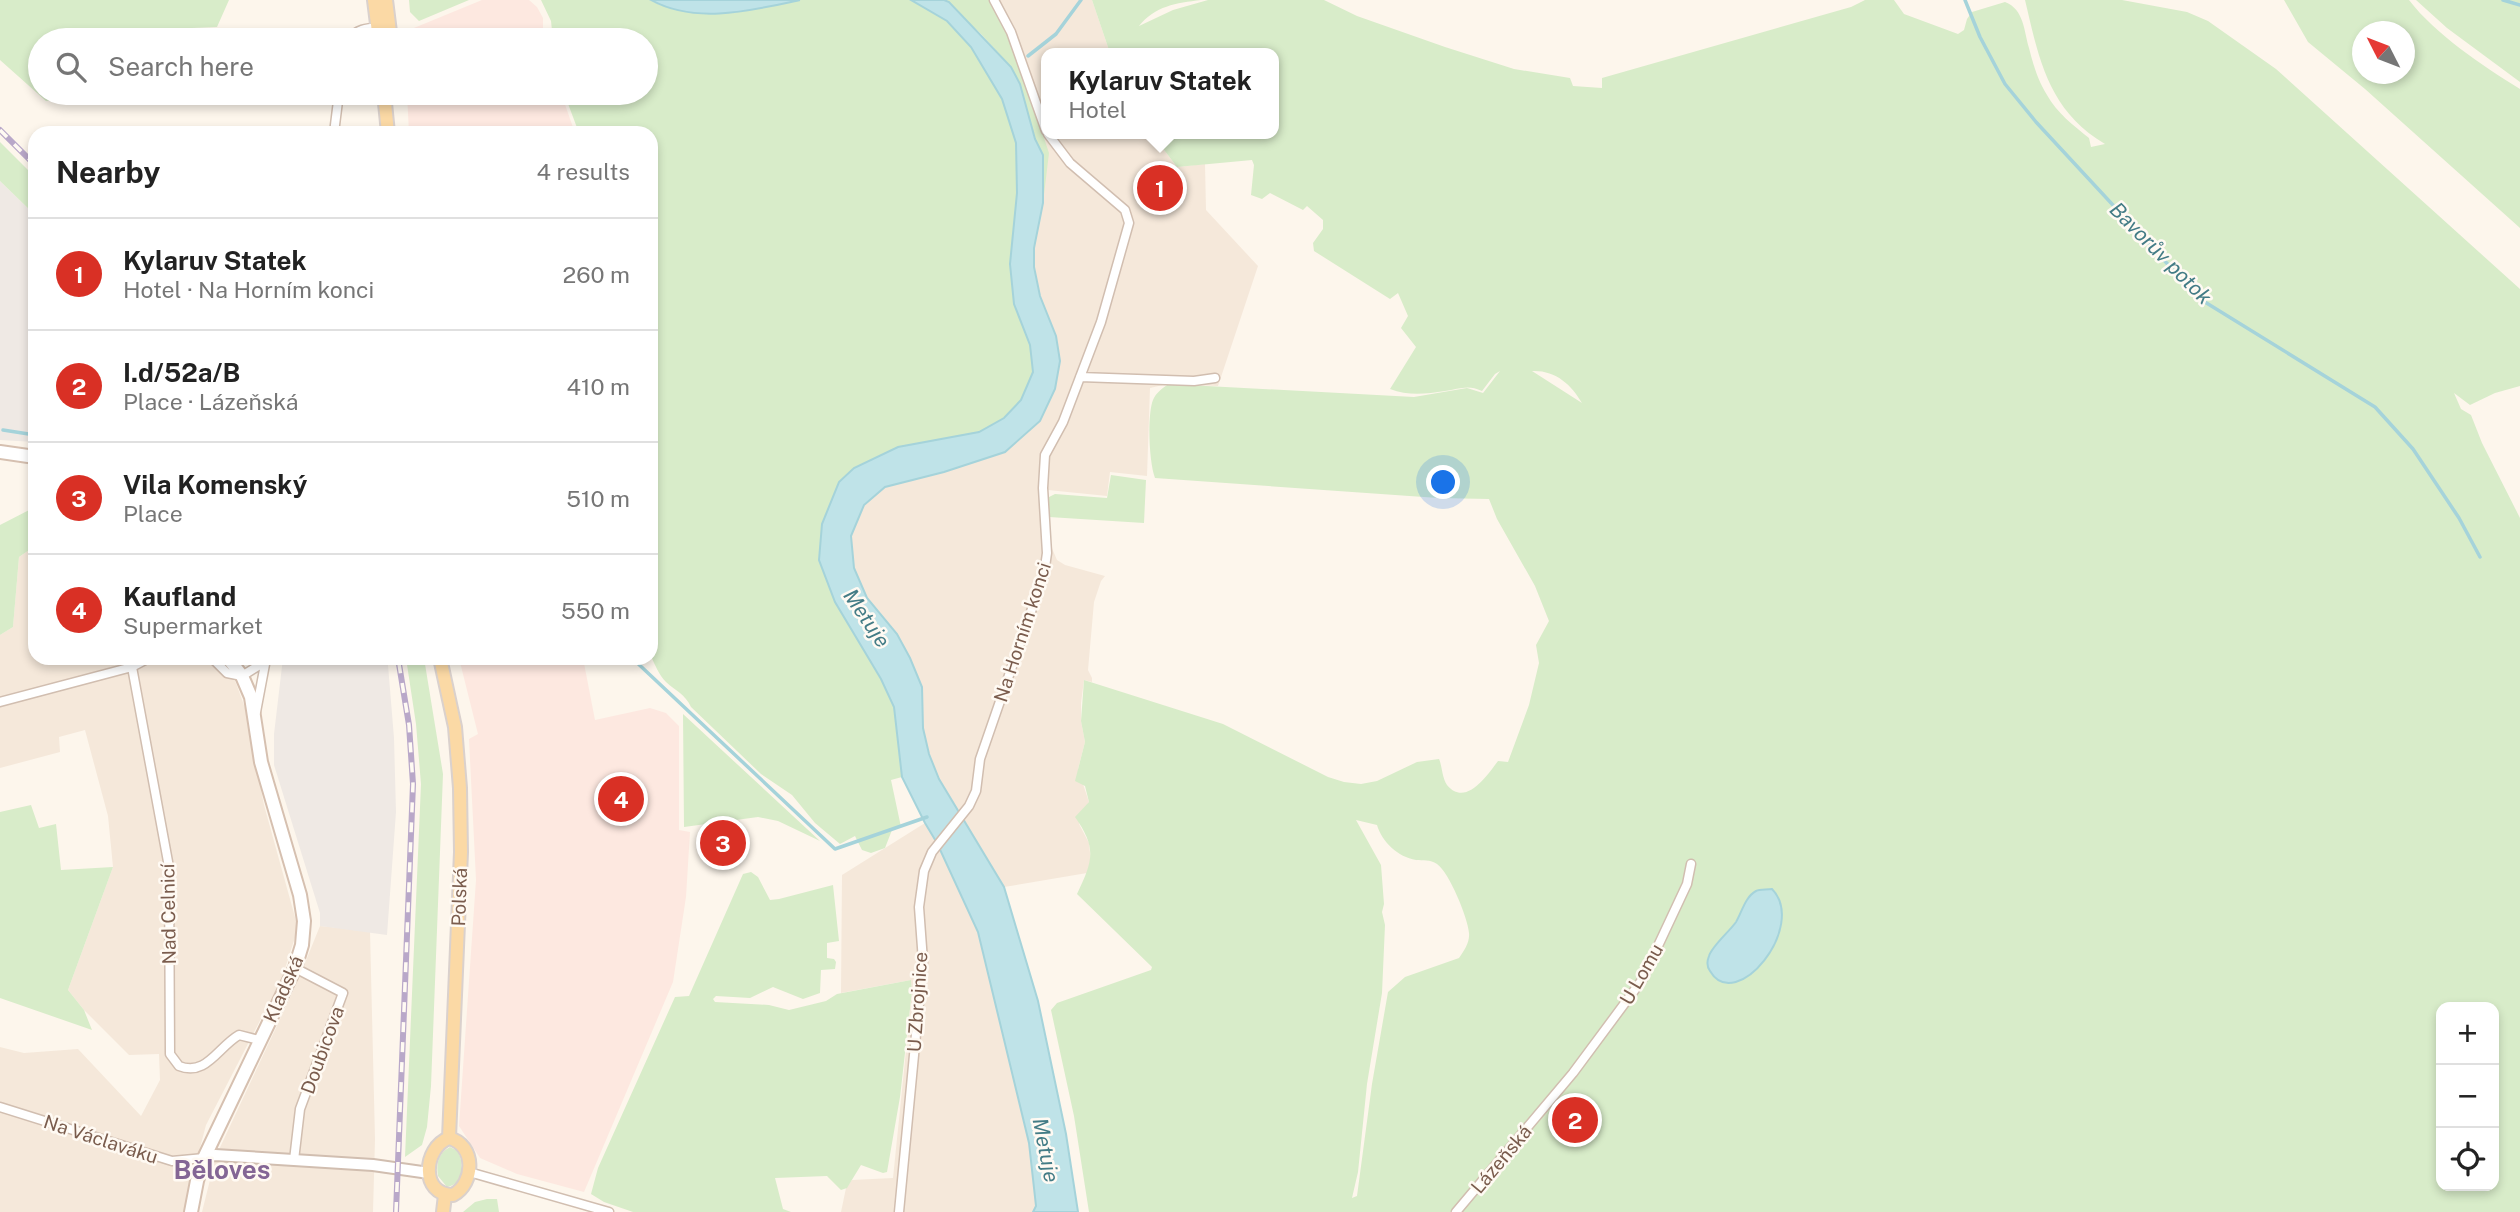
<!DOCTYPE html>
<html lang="en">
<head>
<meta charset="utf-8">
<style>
	:root { --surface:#fff; --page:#f6f6f6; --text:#222; --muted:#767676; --line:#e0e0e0; --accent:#d93025 }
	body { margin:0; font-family:"Public Sans",sans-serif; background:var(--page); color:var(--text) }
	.controls { position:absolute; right:21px; bottom:21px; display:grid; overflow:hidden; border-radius:14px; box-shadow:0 4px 10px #0003 }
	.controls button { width:63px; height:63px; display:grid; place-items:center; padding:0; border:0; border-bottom:2px solid var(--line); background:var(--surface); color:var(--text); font:35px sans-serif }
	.compass { position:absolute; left:2352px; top:21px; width:63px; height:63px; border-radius:50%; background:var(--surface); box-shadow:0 4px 10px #0003; rotate:312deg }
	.you { position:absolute; left:1444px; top:483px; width:24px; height:24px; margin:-18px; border:5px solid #fff; border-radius:50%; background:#1a73e8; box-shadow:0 0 0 10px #1a73e833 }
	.badge { display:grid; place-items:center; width:46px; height:46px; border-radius:50%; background:var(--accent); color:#fff; font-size:23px; font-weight:700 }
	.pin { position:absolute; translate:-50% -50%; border:4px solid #fff; box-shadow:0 2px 7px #0006 }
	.popup { position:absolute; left:1041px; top:48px; width:238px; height:91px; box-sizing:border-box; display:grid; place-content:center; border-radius:14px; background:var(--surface); filter:drop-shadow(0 2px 5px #0005); font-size:23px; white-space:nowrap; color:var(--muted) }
	.popup b { font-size:26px; color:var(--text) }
	.popup::after { content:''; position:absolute; left:50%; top:100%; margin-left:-14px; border:14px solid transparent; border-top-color:var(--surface) }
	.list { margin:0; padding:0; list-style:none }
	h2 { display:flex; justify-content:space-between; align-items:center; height:91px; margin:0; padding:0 28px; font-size:30px }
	h2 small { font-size:23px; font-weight:400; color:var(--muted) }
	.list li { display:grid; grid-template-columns:46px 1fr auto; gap:21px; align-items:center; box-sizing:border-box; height:112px; padding:0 28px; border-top:2px solid var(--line) }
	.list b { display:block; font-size:26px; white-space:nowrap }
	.list p { margin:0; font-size:23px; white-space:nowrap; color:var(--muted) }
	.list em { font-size:23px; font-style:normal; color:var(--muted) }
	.icon { flex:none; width:38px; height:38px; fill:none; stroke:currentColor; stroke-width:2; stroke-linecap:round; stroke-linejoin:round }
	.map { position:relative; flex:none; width:2520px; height:1212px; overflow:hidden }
	.search { position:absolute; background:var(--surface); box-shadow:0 4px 10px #0003; left:28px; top:28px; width:630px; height:77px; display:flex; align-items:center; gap:18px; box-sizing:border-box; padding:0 24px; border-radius:38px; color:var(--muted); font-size:26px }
	.panel { position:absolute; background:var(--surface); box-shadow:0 4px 10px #0003; left:28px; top:126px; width:630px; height:539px; border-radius:21px }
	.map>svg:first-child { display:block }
	.residential { fill:#f5e8da }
	.commercial { fill:#fde8e0 }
	.industrial { fill:#efe9e4 }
	.green { fill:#d8ecc9; fill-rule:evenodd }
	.water { fill:#bfe3e8; stroke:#a5d3da; stroke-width:2 }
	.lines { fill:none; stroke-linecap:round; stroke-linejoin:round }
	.stream { stroke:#a5d3da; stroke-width:3.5 }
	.minor-casing { stroke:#d1beb0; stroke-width:11 }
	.tertiary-casing { stroke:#d1beb0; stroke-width:14 }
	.secondary-casing { stroke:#d6c0b0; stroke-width:16 }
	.primary-casing { stroke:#dad1cd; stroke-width:16 }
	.minor { stroke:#fff; stroke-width:8 }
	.tertiary { stroke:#fff; stroke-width:10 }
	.secondary { stroke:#fff; stroke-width:12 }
	.primary { stroke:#fbd9a5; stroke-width:12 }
	.rail-casing { stroke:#b9a8c9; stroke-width:6 }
	.rail { stroke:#fffaf3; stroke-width:3.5; stroke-dasharray:10; stroke-linecap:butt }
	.labels { text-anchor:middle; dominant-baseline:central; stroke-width:5; stroke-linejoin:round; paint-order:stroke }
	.street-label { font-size:19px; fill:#7a5c4d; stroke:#fffaf3 }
	.water-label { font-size:21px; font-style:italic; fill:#437c86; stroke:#fffaf3 }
	.district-label { font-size:26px; font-weight:bold; fill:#846695; stroke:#fffaf3 }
</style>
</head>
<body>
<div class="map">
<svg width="2520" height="1212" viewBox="0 0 2520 1212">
	<rect width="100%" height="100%" fill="#fdf6ec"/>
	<!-- residential -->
	<path class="residential" d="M998 0H1092L1110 53H1046V134H1152L1177 167 1205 164 1206 210 1258 266 1218 386 1167 384 1150 388 1147 476 1110 472 1107 496 1048 490 1051 546 1057 560 1065 565 1105 576 1101 581 1094 602 1088 670 1092 678V682L1084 680 1081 703V721L1085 742 1078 769 1089 802 1079 824 1089 843 1091 863 1087 873 1004 887 939 779 929 754 923 728 921 687 910 658 897 634 867 598 854 568 851 536 864 505 885 487 944 472 1005 452 1040 421 1055 389 1060 361 1056 336 1040 296 1034 267V248L1043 203 1024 80Z
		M35 546V658H220L236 683 245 708 264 805 298 928 282 978 206 1125 183 1212H0V1047L24 1053 78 1049 141 1116 160 1080 159 1054 129 1055 84 1010 68 990 113 867 108 816 85 730 59 737 60 752 0 768V635L13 627 19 557Z
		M925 823 937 843 978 932 1029 1143 1037 1212H841L846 1188 852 1180 893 1178 912 992 911 980 841 993 842 875Z
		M320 926 370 931 375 1139 373 1212H202L216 1156 296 985Z"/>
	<!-- commercial -->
	<path class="commercial" d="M482 0H529L537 7 543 18V40H409V30Z
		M407 93H561L575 133H409Z
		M459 658H583L595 720 650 708 666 713 679 726V830L690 832 686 897 673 982 584 1192 517 1174 480 1158 459 1126 476 880 469 739 478 734Z"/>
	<!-- industrial -->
	<path class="industrial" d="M0 181 35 215V442L0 440Z
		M283 658H386L388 665 394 738 396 812 387 935 320 926V913L274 765V734Z"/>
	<!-- green -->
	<path class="green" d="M0 0H229L217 27 167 29 125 40H40V93H57L54 100 46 101 0 60Z
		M409 0H469L419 21 410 12Z
		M541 0H651L660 5 732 13 801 0H911L947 21 971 47 1002 99 1016 143 1017 193 1010 264 1014 304 1030 345 1033 372 1021 400 1004 418 979 432 942 440 854 468 835 602 881 679 894 708 902 777 891 780 901 827 892 830 885 848 871 853 862 850 855 836 840 844 815 823 792 795 761 774 691 707C685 694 676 691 666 682 659 675 655 665 651 656V133H579L564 93H646V40H553L551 21Z
		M944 0H998L1049 153 1043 203V155L1035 139 1020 84 1011 67 981 34Z
		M1092 0H1201C1176 3 1155 6 1139 26L1173 10 1208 0H1324L1357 16 1445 47 1514 69 1570 78 1573 86 1602 88V78L1851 7 1865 0H1894L1904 14 1958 34 1964 30 1967 19 1972 12 2005 2C2024 9 2024 31 2029 48 2033 64 2038 81 2047 95 2057 113 2073 125 2089 138L2091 147 2105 144C2048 110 2039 59 2025 0H2122L2187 12 2208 21 2276 69 2520 289V386L2495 393 2470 405 2454 393 2461 409 2471 415 2482 443 2520 518V1212H1089L1074 1116 1051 1010 1057 1003 1151 970 1152 967 1077 894C1093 861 1097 848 1075 817L1089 802 1085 786 1075 781 1085 742 1081 721 1084 680 1223 724 1328 777 1344 782 1361 784 1377 781 1417 762 1439 759C1442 765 1442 778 1447 785 1466 808 1488 774 1498 761L1508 762 1529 705 1539 663 1536 645 1549 621 1535 586 1497 519 1489 499 1438 498 1155 478C1149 463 1147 415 1153 400 1156 393 1162 388 1169 384L1414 397 1467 388 1483 393 1500 371 1495 374 1482 391C1468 384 1459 389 1445 391 1426 394 1408 396 1390 389L1416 347 1401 328 1408 316 1398 293 1390 299 1314 251 1313 243 1323 229V220L1307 206 1303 210 1270 193 1262 199 1251 195 1254 165 1252 160 1177 167 1152 134H1274V53H1110ZM1532 371C1555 370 1571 384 1582 403ZM1356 820 1377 825C1382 842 1398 857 1416 860 1423 861 1430 859 1437 864 1449 872 1468 918 1469 933 1470 942 1464 951 1459 958L1405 977 1388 992 1372 1084 1357 1196 1352 1198 1358 1172 1367 1084 1382 993 1385 925 1382 912 1384 904 1381 865ZM1748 899 1720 981 1710 953C1727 937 1738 919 1748 899ZM2441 1007H2494V1186H2441Z
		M2284 0H2409C2435 34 2483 66 2520 89V228L2365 89 2308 42ZM2362 32H2404V74H2362Z
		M2416 0H2520V82L2447 28Z
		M0 142 35 177V215L0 181Z
		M1111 475 1146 480 1144 523 1049 517V497L1055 494 1107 498Z
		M35 507V546L19 557 13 627 0 635V525Z
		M406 658H424L443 774 431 1086 427 1127 422 1145 405 1157 421 784 416 724Z
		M683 714 820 841 778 821 758 817 684 827Z
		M31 805 39 828 56 824 61 870 113 867 68 990 84 1010 92 1030 0 998V812Z
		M751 872 758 877 770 900 779 899 833 885 839 941 827 943V958L834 959 836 962 835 969 821 970 820 993 803 999 773 987 750 998 716 996 713 999 715 1002 769 1005 789 1010 826 1001 837 994 911 980 912 991 900 1097 887 1172 883 1173 861 1165 847 1188 841 1190 827 1176 775 1178 783 1209 791 1212H633L604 1202 591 1194 598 1168 675 997 689 996 743 874Z
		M450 1147 458 1151C464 1164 464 1184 447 1187L438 1176C436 1164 438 1153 450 1147Z
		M487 1199H497L499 1212H463L475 1202Z"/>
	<!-- water -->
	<path class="water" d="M651 0H800C753 10 696 25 651 0Z
		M911 0H944L949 2 1011 67 1020 84 1035 139 1043 155V203L1034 248V267L1040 296 1056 336 1060 361 1055 389 1040 421 1005 452 944 472 885 487 864 505 851 536 854 568 867 598 897 634 910 658 922 687 923 728 929 754 939 779 1004 887 1038 1001 1066 1134 1078 1212H1033L1036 1206 1029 1143 978 932 937 843 925 823 902 777 894 707 881 679 835 602 819 560 822 524 839 482 854 468 898 447 979 432 1004 418 1021 400 1033 372 1030 345 1014 304 1010 264 1017 193 1016 143 1002 99 971 47 947 21Z
		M1772 889C1808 926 1736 1015 1710 971 1707 967 1707 961 1709 956 1712 946 1729 932 1736 922 1742 912 1745 897 1756 891 1760 889 1767 890 1772 889Z"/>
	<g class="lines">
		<!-- stream -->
		<path class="stream" d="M1965 0 1980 37 2005 84 2036 122 2200 299 2375 407 2413 449 2459 518 2480 557
			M2503 0 2520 5
			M1028 56 1056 34 1081 0
			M3 430 35 435
			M632 658 835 849 927 817"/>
		<!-- minor casing -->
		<g class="minor-casing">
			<path id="minor" d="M994 0 1011 32 1046 131
				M348 40C357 28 368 28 382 27
				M334 133 339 93
				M1080 377 1194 381 1215 378
				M212 658 227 673 242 676 266 661
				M132 667 169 867 170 1054 179 1066C206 1077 218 1047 239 1035L259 1040
				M0 702 132 667 149 658
				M256 712 266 659
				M0 1107 172 1161 204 1158
				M294 1160 300 1109 343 993 295 968
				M469 1172 609 1212
				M899 1212 923 961 919 907 924 871 932 852 969 806 976 791 980 759 1044 574 1047 553 1043 488 1045 455 1063 422 1101 322 1129 223 1125 210 1070 163 1048 134
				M1456 1212 1573 1073 1642 980 1687 884 1691 864"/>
		</g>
		<!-- tertiary casing -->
		<g class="tertiary-casing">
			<path id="tertiary" d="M204 1158 215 1155 373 1165 429 1173"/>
		</g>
		<!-- secondary casing -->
		<g class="secondary-casing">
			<path id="secondary" d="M0 452 35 457
				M191 1212 197 1181 204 1158 295 968 302 945 304 921 300 895 261 762 251 697 242 676 228 658"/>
		</g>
		<!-- primary casing -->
		<g class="primary-casing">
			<path id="primary" d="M374 0 379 40
				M386 0 391 40
				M384 93 388 133
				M440 658 455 727 460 788 461 852 449 1138
				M449 1138C476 1145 475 1183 453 1195 420 1195 423 1148 449 1138Z
				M443 1212 445 1195"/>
		</g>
		<!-- minor -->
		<use href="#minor" class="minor"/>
		<!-- tertiary -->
		<use href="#tertiary" class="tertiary"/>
		<!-- secondary -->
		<use href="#secondary" class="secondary"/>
		<!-- primary -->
		<use href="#primary" class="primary"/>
		<!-- rail casing -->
		<g class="rail-casing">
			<path id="rail" d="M0 130 35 165
				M396 1212 413 784 409 725 398 658"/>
		</g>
		<!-- rail -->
		<use href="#rail" class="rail"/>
	</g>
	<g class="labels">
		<!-- street labels -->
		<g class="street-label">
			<text transform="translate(1022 632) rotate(-72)">Na Horním konci</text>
			<text transform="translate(459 897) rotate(-88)">Polská</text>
			<text transform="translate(168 914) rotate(-91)">Nad Celnicí</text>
			<text transform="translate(1641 974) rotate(-60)">U Lomu</text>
			<text transform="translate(283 989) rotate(-66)">Kladská</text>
			<text transform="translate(917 1002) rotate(-86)">U Zbrojnice</text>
			<text transform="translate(322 1050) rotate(-70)">Doubicova</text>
			<text transform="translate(101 1139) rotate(18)">Na Václaváku</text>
			<text transform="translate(1501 1159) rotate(-50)">Lázeňská</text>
		</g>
		<!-- water labels -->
		<g class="water-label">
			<text transform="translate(2161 253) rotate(45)">Bavorův potok</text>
			<text transform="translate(867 618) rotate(56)">Metuje</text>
			<text transform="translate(1046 1150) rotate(79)">Metuje</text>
		</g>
		<!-- district labels -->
		<g class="district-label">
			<text x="222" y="1169">Běloves</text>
		</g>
	</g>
</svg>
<div class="controls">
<button>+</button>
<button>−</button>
<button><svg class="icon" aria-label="locate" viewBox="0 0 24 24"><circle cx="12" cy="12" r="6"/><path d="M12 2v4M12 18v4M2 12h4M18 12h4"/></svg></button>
</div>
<svg class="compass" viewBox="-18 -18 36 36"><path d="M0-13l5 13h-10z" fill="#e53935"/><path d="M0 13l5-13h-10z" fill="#767676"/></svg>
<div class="you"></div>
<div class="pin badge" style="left:1160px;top:188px">1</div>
<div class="popup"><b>Kylaruv Statek</b>Hotel</div>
<div class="pin badge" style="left:1575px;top:1120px">2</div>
<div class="pin badge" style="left:723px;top:843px">3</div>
<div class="pin badge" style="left:621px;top:799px">4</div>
<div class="search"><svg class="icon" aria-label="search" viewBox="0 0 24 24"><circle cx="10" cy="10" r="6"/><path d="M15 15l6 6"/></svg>Search here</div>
<section class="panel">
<h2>Nearby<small>4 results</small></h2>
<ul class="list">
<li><span class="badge">1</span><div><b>Kylaruv Statek</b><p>Hotel · Na Horním konci</p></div><em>260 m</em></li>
<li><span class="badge">2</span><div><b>I.d/52a/B</b><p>Place · Lázeňská</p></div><em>410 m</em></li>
<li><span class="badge">3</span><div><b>Vila Komenský</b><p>Place</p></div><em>510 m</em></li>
<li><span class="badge">4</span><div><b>Kaufland</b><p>Supermarket</p></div><em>550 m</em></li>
</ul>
</section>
</div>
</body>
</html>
